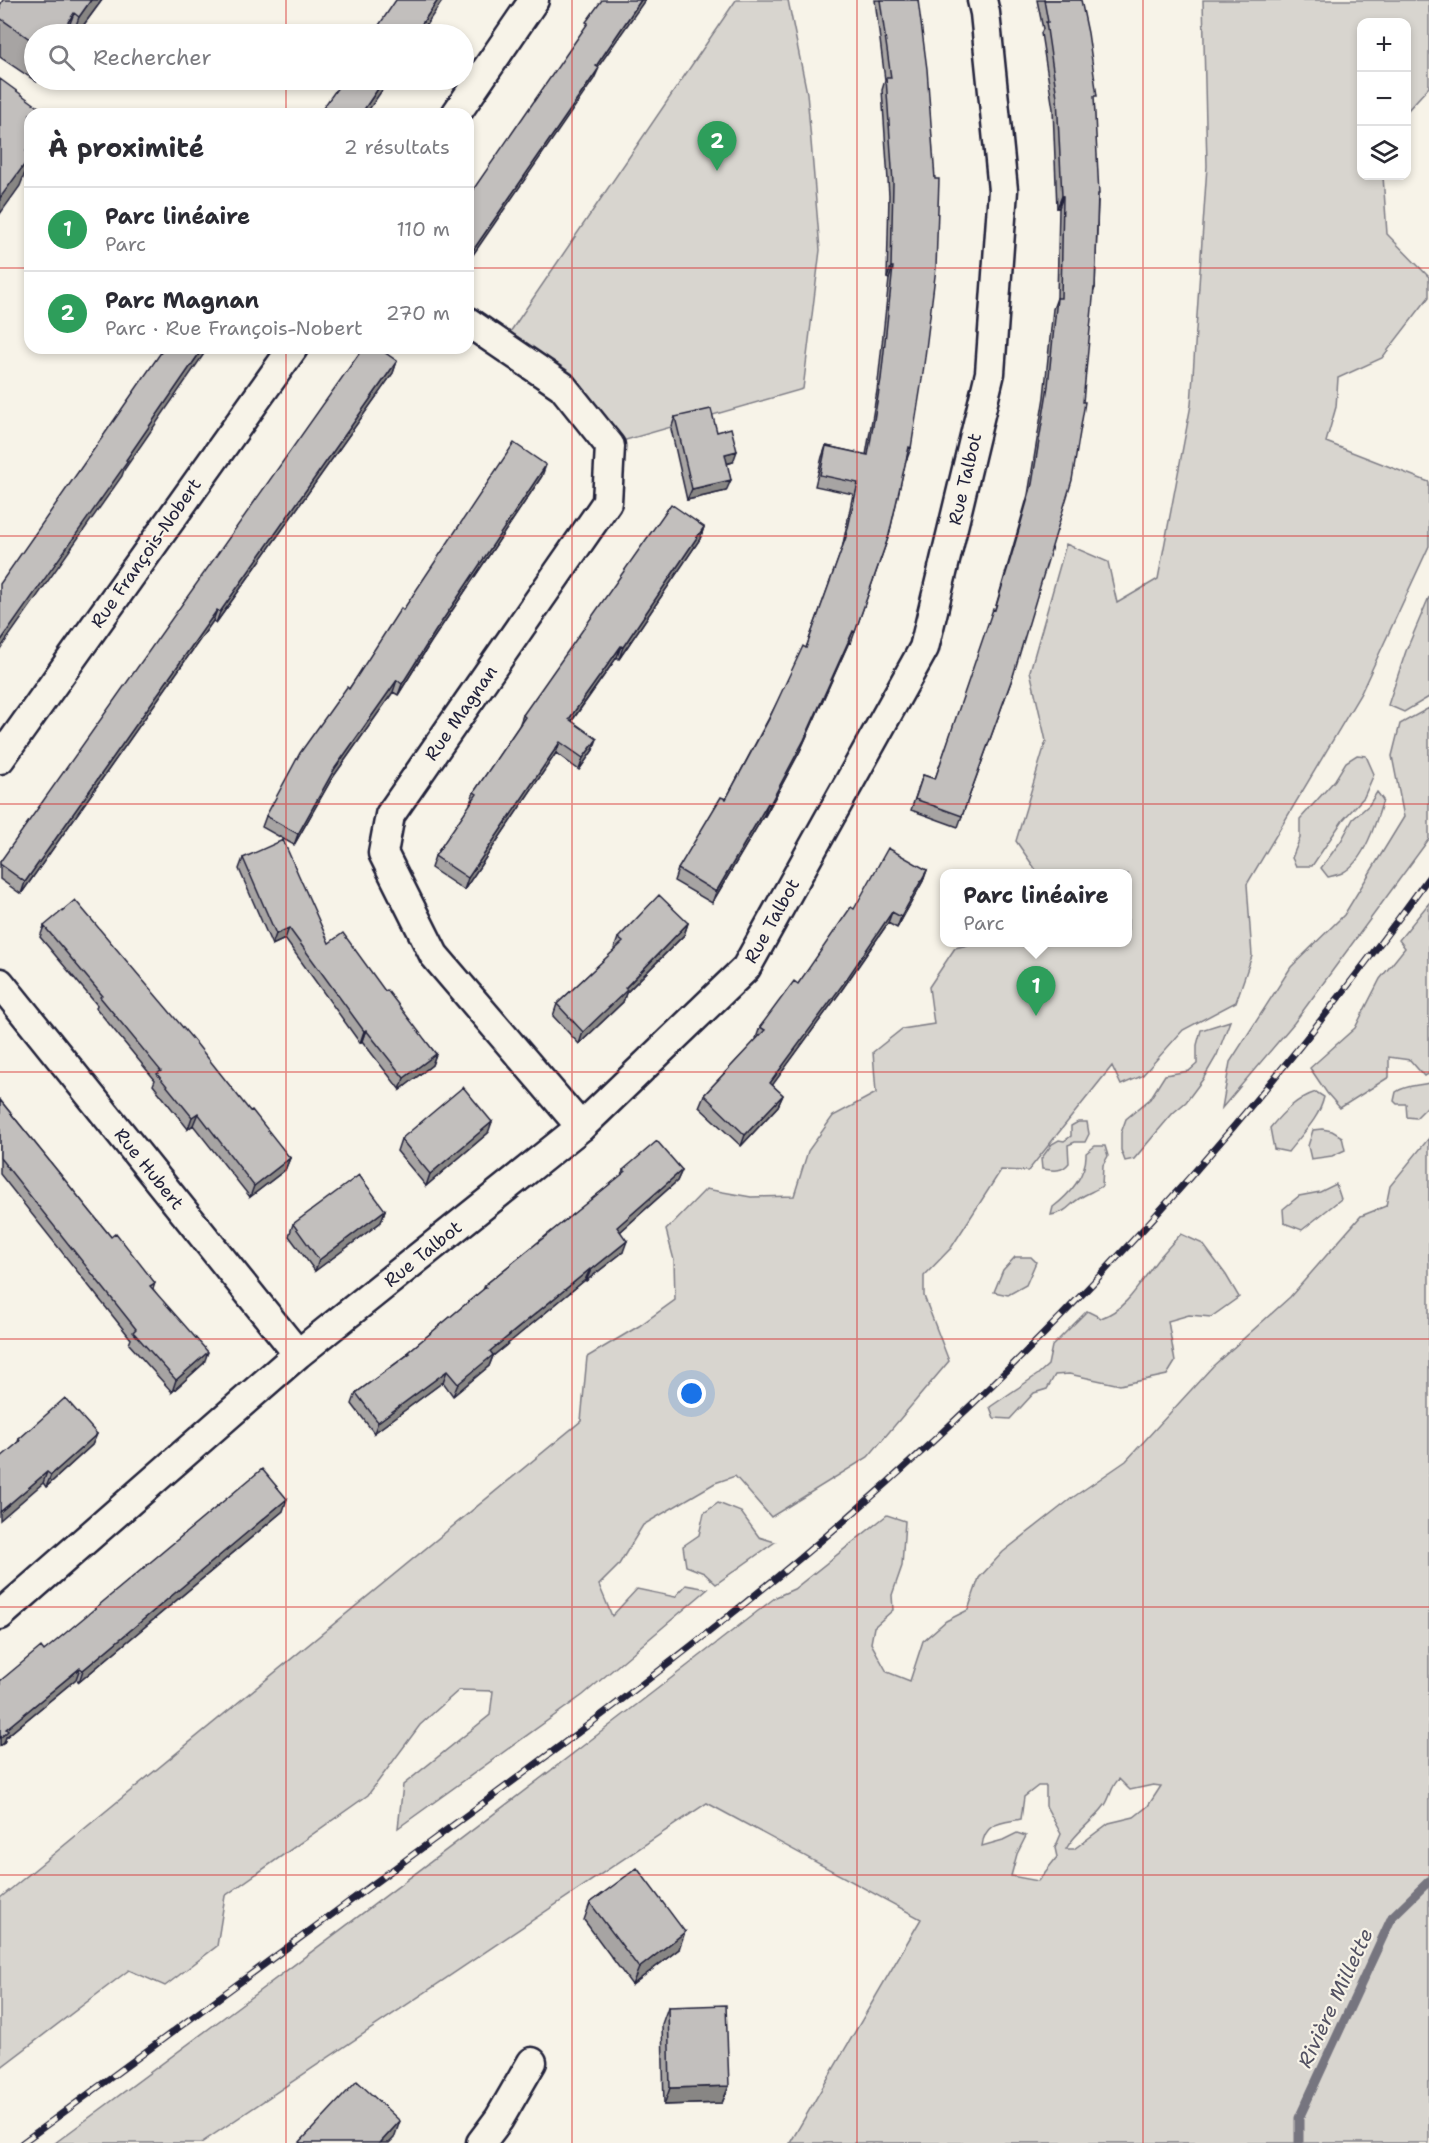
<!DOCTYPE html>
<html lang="fr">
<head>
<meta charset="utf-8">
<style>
	:root { --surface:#fff; --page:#f2f2f3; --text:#2b2b33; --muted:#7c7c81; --line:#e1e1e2; --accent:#0f766e }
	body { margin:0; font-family:"Shantell Sans",sans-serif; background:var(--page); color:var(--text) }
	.controls { position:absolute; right:18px; top:18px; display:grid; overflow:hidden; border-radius:12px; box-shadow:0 3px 9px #0003 }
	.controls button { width:54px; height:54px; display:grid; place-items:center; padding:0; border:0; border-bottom:2px solid var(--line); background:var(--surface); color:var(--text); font:30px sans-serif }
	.you { position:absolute; left:692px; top:1394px; width:21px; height:21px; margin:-15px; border:4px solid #fff; border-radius:50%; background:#1a73e8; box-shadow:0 0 0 9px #1a73e833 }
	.badge { display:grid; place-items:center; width:39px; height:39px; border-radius:50%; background:var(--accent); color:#fff; font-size:20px; font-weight:700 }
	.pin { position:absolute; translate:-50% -50px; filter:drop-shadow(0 2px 3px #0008) }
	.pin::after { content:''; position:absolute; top:32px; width:21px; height:18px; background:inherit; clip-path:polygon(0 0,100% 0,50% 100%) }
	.popup { position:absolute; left:940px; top:869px; width:192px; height:78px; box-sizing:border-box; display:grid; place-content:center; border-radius:12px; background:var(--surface); filter:drop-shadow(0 2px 4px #0005); font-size:20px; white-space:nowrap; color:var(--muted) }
	.popup b { font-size:22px; color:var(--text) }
	.popup::after { content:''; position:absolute; left:50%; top:100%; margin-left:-12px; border:12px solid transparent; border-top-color:var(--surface) }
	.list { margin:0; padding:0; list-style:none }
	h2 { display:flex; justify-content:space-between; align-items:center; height:78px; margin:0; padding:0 24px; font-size:26px }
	h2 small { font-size:20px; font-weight:400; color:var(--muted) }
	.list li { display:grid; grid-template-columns:39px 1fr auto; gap:18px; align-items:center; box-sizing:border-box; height:84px; padding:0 24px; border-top:2px solid var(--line) }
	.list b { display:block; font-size:22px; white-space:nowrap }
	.list p { margin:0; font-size:20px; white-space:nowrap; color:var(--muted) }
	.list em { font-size:20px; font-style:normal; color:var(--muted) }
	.icon { flex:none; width:33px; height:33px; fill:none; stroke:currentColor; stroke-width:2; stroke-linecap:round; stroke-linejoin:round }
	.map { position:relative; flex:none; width:1429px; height:2143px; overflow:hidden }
	.search { position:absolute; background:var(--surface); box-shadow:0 3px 9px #0003; left:24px; top:24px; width:450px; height:66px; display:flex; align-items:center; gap:15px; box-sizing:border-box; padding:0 21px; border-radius:33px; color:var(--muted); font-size:22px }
	.panel { position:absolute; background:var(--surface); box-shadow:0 3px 9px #0003; left:24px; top:108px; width:450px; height:246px; border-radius:18px }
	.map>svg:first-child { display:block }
	.green { fill:#d8d5cf; stroke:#7d7c85; stroke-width:1.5; fill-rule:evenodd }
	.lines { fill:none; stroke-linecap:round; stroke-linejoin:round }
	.stream { stroke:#76747f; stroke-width:9 }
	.street-casing { stroke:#22223b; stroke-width:33 }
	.street { stroke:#f7f3e8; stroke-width:28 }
	.rail-casing { stroke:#22223b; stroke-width:7 }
	.rail { stroke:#f7f3e8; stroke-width:4.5; stroke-dasharray:14; stroke-linecap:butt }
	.wall { fill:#a7a4a3; stroke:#22223b; stroke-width:1.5 }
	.shaded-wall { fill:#888684; stroke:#22223b; stroke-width:1.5 }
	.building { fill:#c2bfbd; stroke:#22223b; stroke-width:1.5 }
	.grid { fill:none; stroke:#d62828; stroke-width:1.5; stroke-opacity:0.55 }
	.labels { text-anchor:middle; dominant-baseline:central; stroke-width:4.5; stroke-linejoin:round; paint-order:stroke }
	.street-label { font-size:18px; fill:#22223b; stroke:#f7f3e8 }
	.water-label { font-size:20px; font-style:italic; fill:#535263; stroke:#f7f3e8 }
</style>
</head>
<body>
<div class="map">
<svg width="1429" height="2143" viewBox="0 0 1429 2143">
	<rect width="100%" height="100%" fill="#f7f3e8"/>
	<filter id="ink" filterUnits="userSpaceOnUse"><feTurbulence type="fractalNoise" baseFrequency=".0167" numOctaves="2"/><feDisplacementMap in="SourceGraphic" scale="12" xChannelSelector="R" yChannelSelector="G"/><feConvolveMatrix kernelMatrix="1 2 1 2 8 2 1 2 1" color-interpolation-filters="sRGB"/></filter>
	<g filter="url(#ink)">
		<!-- green -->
		<path class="green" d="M736 0H788L807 93 820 250 803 389 612 444 504 341Z
			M1203 0H1429V87L1407 111 1406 22H1362V176H1383L1387 234 1429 277V297L1382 358 1338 378 1336 407 1326 442 1429 482V546L1361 693 1247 884 1252 956 1236 1002 1183 1030 1142 1076 1121 1085 1112 1066 1028 1171 1001 1170 951 1248 924 1276V1296L949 1361 868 1457 771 1517 735 1476 715 1483 643 1525 618 1566 599 1585 612 1616 637 1589 675 1597 686 1585 708 1589 583 1695 398 1828 403 1785 490 1715 493 1691 459 1690 420 1725 368 1795 225 1896 217 1946 165 1986 129 1970 0 2068V1898L581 1421 587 1357 639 1326 675 1300 674 1260 666 1230 706 1189 751 1197 794 1196 808 1151 833 1116 876 1093 873 1052 902 1029 934 1024 929 987 955 948 980 942H1128V874L1038 873 1016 841 1046 741 1030 671 1066 544 1108 562 1117 603 1158 579 1191 405 1207 166Z
			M1429 597V697L1404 712 1388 705 1406 651Z
			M1429 708V839L1294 1023 1222 1108 1230 1062 1291 967 1344 915 1404 817 1392 756 1400 724Z
			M1357 755 1366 756 1374 774 1364 797 1343 820 1312 866H1296L1292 858 1300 838V819L1335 780 1346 762Z
			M1377 792 1383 800C1376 823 1364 862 1342 873 1338 875 1332 876 1328 877L1321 868 1341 841 1353 819 1369 805Z
			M1429 903V1074L1424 1076 1410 1060 1389 1057V1077L1340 1108 1327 1093 1310 1068 1355 1028 1380 979 1405 948 1399 940Z
			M1230 1021 1217 1055 1203 1079 1186 1102 1173 1113 1134 1159 1125 1161 1121 1150V1133L1126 1119 1150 1099 1165 1075 1189 1071 1197 1064V1045L1201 1030Z
			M1429 1083V1105L1416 1118 1407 1117 1406 1104H1397L1394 1101 1396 1092C1406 1085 1417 1086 1429 1083Z
			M1316 1092 1324 1097C1319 1119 1302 1134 1288 1152L1274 1149 1270 1128C1283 1112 1297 1098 1316 1092Z
			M1078 1122H1087L1089 1134 1085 1142H1075L1068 1145 1069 1163C1061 1173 1053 1170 1042 1169L1041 1159 1052 1144 1059 1140 1064 1141 1071 1136V1126Z
			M1322 1129 1332 1131 1342 1137 1345 1150 1332 1156 1311 1159 1308 1146 1313 1130Z
			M1429 1138V2143H790L921 1919 707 1803 201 2143H55C297 1964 538 1782 776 1597L794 1589 887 1515 905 1521 902 1566 892 1595 893 1610 874 1627 871 1643 887 1672 910 1681 923 1641 946 1621 968 1610 979 1578 1003 1552 1072 1498 1126 1461 1213 1366 1290 1297 1361 1216 1386 1206 1390 1186ZM1119 1779 1130 1790 1153 1785 1161 1786 1148 1806 1134 1817 1109 1823 1074 1849H1066C1076 1831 1093 1822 1105 1805 1111 1796 1111 1786 1119 1779ZM1038 1786H1046V1806L1061 1834 1055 1848 1057 1857 1038 1881 1011 1876 1017 1854 1026 1836 1017 1833 1003 1840 982 1846C985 1822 1001 1823 1021 1819L1024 1797Z
			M1095 1146H1105L1108 1156 1103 1165 1102 1186C1095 1191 1087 1193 1080 1198 1067 1206 1070 1211 1051 1215L1053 1207C1069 1195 1087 1175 1086 1153Z
			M1336 1184 1341 1199 1302 1230 1284 1223 1283 1209 1299 1196 1320 1192Z
			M1181 1234 1203 1244 1226 1275 1239 1297 1211 1317 1189 1315 1168 1321 1175 1362 1167 1375 1120 1385 1069 1374 1055 1375 1047 1389 1034 1393 1010 1419 994 1418 990 1407 1037 1375 1048 1365 1052 1346 1087 1311 1101 1318C1128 1309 1142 1279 1159 1258 1166 1250 1173 1242 1181 1234Z
			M1015 1257H1031L1036 1262 1026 1285 1008 1295 994 1292 1003 1270Z
			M718 1503 741 1512 759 1537 775 1542 716 1584 704 1573 686 1566 683 1546 699 1535 704 1513Z"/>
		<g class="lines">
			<!-- stream -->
			<path class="stream" d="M1299 2143V2118L1392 1917 1429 1881"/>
			<!-- street casing -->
			<g class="street-casing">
				<path id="street" d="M456 114 534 0
					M468 322 562 386 610 446 607 502 390 815 383 853 434 955 581 1127
					M0 759 293 348
					M0 983 298 1354
					M0 1615 298 1354 581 1127 746 968 924 648 990 373 1003 190 985 13 982 0
					M481 2143 499 2119 532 2062"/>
			</g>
			<!-- street -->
			<use href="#street" class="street"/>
			<!-- rail casing -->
			<g class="rail-casing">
				<path id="rail" d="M22 2143C155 2045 289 1946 422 1848 564 1744 705 1640 838 1526 1060 1335 1258 1114 1429 877"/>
			</g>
			<!-- rail -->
			<use href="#rail" class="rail"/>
		</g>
		<!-- wall -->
		<path class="wall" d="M102 0 77 34H34V80H39L37 82 0 57V5Z
			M875 0H918L911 448 907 459H906L889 535 851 643 849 642 800 751 765 816 764 815 712 903 674 881 678 869 726 799 806 648 842 549 853 494 815 486 822 457 826 446 866 455 877 391 889 279 887 278 889 195 882 90 885 80Z
			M1037 0H1081L1094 102 1098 199 1095 288 1093 293 1013 676 958 827 911 810 923 775 935 779 995 609 1028 495 1044 397 1053 309 1057 298 1059 208H1057L1053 109 1041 33 1043 29Z
			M397 361 393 373 216 623 213 621 21 894 0 879V862Z
			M675 417 733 462 727 464 726 491 687 500 671 429Z
			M542 476 431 642 398 695 393 692 331 780 294 845 262 827 266 816 349 689 403 610Z
			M704 527 700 539 619 659 617 657 572 721 593 750 579 770 556 753 464 890 431 868 435 856 471 804 470 803 474 792 519 726 523 715Z
			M243 858 329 943 385 991 436 1054 432 1065 400 1090 362 1041 360 1043 285 939 272 945 239 869Z
			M927 870 923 881 897 928 888 923 841 991 772 1085 783 1095 778 1106 741 1146 699 1107 704 1095 757 1039 756 1038 760 1027 798 984 854 909Z
			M688 923 684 935 626 993 623 1002 579 1044 553 1016 557 1004 615 950 614 949 618 938Z
			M44 926 290 1158 285 1170 250 1197 193 1125 188 1129 153 1085 155 1080 96 1008 97 1005 40 937Z
			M0 1100 111 1237 155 1283 153 1289 204 1363 172 1392 129 1344 131 1339 0 1174Z
			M488 1133 426 1186 397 1151 401 1139Z
			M623 1170H682L677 1181 620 1232 623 1252 586 1281 585 1280 493 1356 489 1366 453 1396 443 1382 374 1433 352 1404 356 1393 407 1355 408 1352 483 1290 485 1285 622 1175Z
			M385 1210 381 1222 315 1271 289 1236 293 1224Z
			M97 1434 92 1445 46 1487 17 1444 19 1439Z
			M283 1511 79 1682 76 1679 6 1737 4 1743 0 1746V1681L44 1651Z
			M590 1903 679 1949 632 1985 584 1920Z
			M668 2007 729 2086 722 2103 664 2105 662 2024Z"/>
		<!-- shaded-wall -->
		<path class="shaded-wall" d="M91 0H102L77 34H73L79 17Z
			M438 0H443L420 34H415Z
			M641 0H645L591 77 596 66Z
			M74 13 66 34H60Z
			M599 68 594 79 468 262 469 256Z
			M384 80H389L366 114H361Z
			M30 145V160L20 186 0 214V198L26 151Z
			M1062 196H1063L1059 208H1057Z
			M891 267H893L889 279 887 278Z
			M203 348H208L124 470 122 476 0 649V642Z
			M397 361 393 373 216 623 220 612Z
			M737 451 733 462 720 465 725 454Z
			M546 465 542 476 431 642 398 695 402 684 436 630Z
			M731 480 726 491 687 500 692 489Z
			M704 527 700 539 619 659 623 647Z
			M217 610 213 621 21 894 25 882Z
			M853 631 849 642 800 751 765 816 770 804Z
			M621 646 617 657 565 730 569 719Z
			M397 680 393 692 331 780 294 845 298 834 335 768Z
			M597 739 593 750 579 770 583 758Z
			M560 742 556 753 464 890 468 878Z
			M768 803 764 815 712 903 716 892Z
			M927 870 923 881 897 928 901 917Z
			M892 912 888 923 841 991 766 1094 770 1083Z
			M688 923 684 935 626 993 623 1002 579 1044 583 1032Z
			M289 928 285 939 272 945 276 934Z
			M366 1030 362 1041 360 1043 364 1031Z
			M436 1054 432 1065 400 1090 404 1078Z
			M783 1095 778 1106 741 1146 745 1135Z
			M198 1113 193 1125 188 1129 192 1117Z
			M492 1122 488 1133 426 1186 430 1174Z
			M290 1158 285 1170 250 1197 254 1186Z
			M682 1170 677 1181 612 1239 617 1227Z
			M385 1210 381 1222 315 1271 319 1260Z
			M627 1241 623 1252 586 1281 591 1270Z
			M590 1269 585 1280 493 1356 489 1366 453 1396 458 1384 490 1351Z
			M208 1352 204 1363 172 1392 176 1380Z
			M447 1371 443 1382 374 1433 378 1422Z
			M97 1434 92 1445 46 1487 51 1475Z
			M47 1472 43 1483 0 1520V1512Z
			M287 1499 283 1511 79 1682 83 1670Z
			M80 1668 76 1679 6 1737 4 1743 0 1746V1738L6 1729Z
			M685 1932 679 1949 632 1985 639 1968Z
			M729 2086 722 2103 664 2105 670 2088Z
			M400 2121 394 2138 389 2143H380Z"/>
		<!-- building -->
		<path class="building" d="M3 0H91L79 17 74 13 60 34H34V42L0 18V5Z
			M396 0H438L415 34H373Z
			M602 0H641L596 66 599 68 469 256 468 197 588 23 586 22Z
			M880 0H918L927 69 935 179H939L936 268 923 373 911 448 909 447 889 535 855 632 853 631 804 740 770 804 768 803 716 892 678 869 721 797 726 799 769 719 803 646 806 648 846 537 858 483 820 475 826 446 868 455 881 379 893 267H891L893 183 886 78H891Z
			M1044 0H1081L1088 33 1097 96H1094L1099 194H1098L1095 288H1094L1083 402H1085L1072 480 1013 676 962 816 915 799 923 775 935 779 993 609 995 610 1014 547 1032 484 1048 386 1057 298H1061L1063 196H1062L1057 97 1046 22H1048Z
			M0 79 48 114H30V145L26 151 30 154V157L0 198Z
			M343 80H384L361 114H323L326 110 323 108Z
			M164 348H203L126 460 128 461 0 642V584L99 442Z
			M363 348H378L397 361 220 612 217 610 25 882 0 864V862Z
			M711 409 717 432 731 428 737 451 725 454 731 480 692 489 675 417Z
			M514 443 546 465 436 630 402 684 397 680 335 768 298 834 266 816 300 753 347 687 349 689 401 608 403 610Z
			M671 504 704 527 623 647 621 646 569 719 597 739 583 758 560 742 468 878 435 856 477 794 474 792 525 717 523 715Z
			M283 840 329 943 343 933 385 991 387 990 436 1054 404 1078 366 1030 364 1031 289 928 276 934 243 858Z
			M888 848 927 870 901 917 892 912 846 980 770 1083 783 1095 745 1135 704 1095 765 1030 760 1027 794 981 798 984 851 907 854 909Z
			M659 895 688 923 625 988 627 990 583 1032 557 1004 623 942 618 938Z
			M75 900 196 1043 250 1111 252 1110 290 1158 254 1186 198 1113 192 1117 157 1074 161 1071 100 997 102 995 44 926Z
			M463 1087 492 1122 430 1174 401 1139Z
			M0 1100 111 1237 116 1233 155 1283 150 1286 208 1352 176 1380 133 1332 136 1329 0 1158Z
			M657 1141 682 1170 617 1227 627 1241 591 1270 590 1269 490 1351 493 1355 458 1384 447 1371 378 1422 356 1393 410 1353 408 1352 486 1287 485 1285 625 1172 623 1170Z
			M359 1175 385 1210 319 1260 293 1224Z
			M65 1398 97 1434 51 1475 47 1472 0 1512V1458L20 1441 19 1439Z
			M262 1469 287 1499 83 1670 80 1668 6 1729 8 1731 0 1738V1681L41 1647 44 1651Z
			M637 1868 685 1932 639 1968 590 1903Z
			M726 2005 729 2086 670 2088 668 2007Z
			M357 2081 400 2121 380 2143H299Z"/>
	</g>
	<!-- grid -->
	<path class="grid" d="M286 0V34M572 0V2143M857 0V2143M1143 0V2143M286 80V114M0 268H30M468 268H1429M286 348V2143M0 536H1429M0 804H1429M0 1072H1429M0 1339H1429M0 1607H1429M0 1875H1429"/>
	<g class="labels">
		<!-- street labels -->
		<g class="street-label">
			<text transform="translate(965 479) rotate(-77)">Rue Talbot</text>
			<text transform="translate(146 553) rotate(-55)">Rue François-Nobert</text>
			<text transform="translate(461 713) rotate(-55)">Rue Magnan</text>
			<text transform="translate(772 921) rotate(-61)">Rue Talbot</text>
			<text transform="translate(149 1169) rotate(51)">Rue Hubert</text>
			<text transform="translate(423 1254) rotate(-39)">Rue Talbot</text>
		</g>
		<!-- water labels -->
		<g class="water-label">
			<text transform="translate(1335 1998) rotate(-65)">Rivière Millette</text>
		</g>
	</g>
</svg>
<div class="controls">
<button>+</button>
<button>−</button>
<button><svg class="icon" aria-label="layers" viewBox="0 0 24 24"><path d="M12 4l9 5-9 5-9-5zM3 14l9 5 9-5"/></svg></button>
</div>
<div class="you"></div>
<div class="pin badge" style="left:1036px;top:1016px;background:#2e9e5b">1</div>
<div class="popup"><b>Parc linéaire</b>Parc</div>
<div class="pin badge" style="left:717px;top:171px;background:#2e9e5b">2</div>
<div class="search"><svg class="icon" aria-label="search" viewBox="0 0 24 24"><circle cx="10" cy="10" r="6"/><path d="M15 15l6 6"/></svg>Rechercher</div>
<section class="panel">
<h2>À proximité<small>2 résultats</small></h2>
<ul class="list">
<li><span class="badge" style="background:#2e9e5b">1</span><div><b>Parc linéaire</b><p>Parc</p></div><em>110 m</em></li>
<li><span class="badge" style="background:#2e9e5b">2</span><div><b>Parc Magnan</b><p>Parc · Rue François-Nobert</p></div><em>270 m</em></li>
</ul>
</section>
</div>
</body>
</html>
